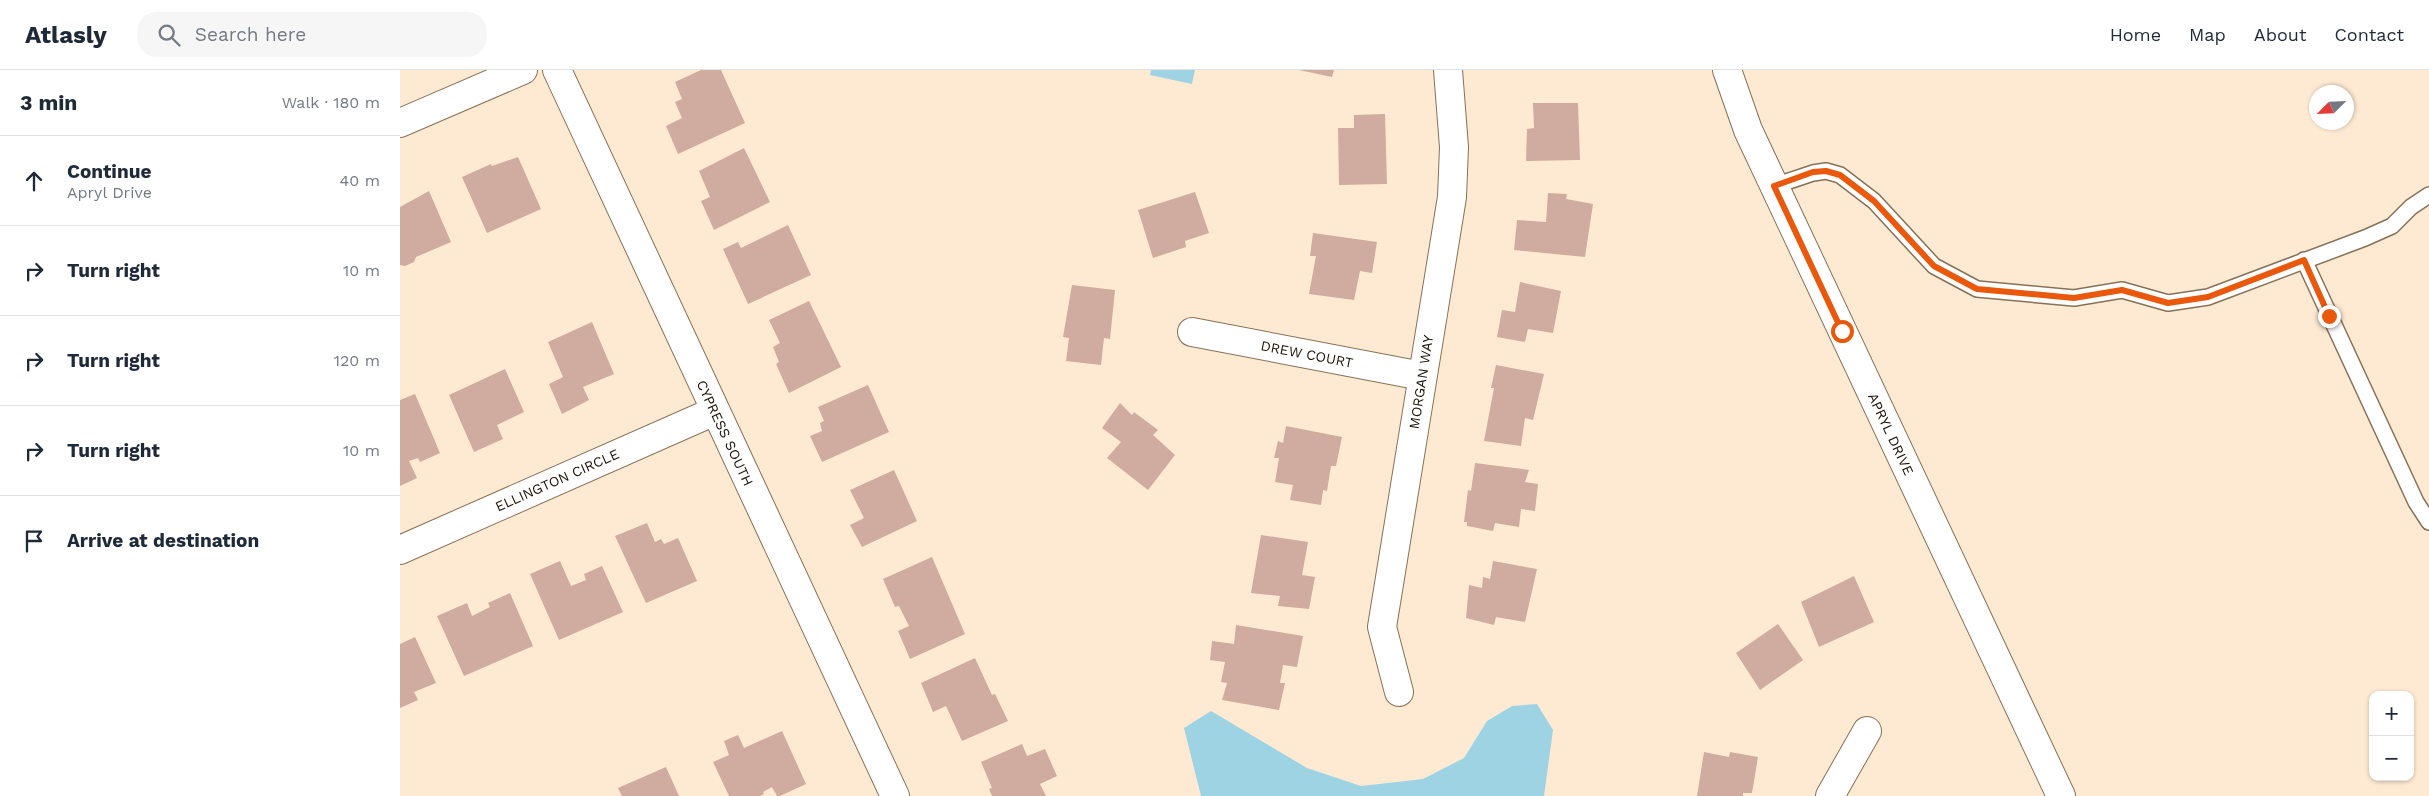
<!DOCTYPE html>
<html lang="en">
<head>
<meta charset="utf-8">
<style>
	:root { --surface:#fff; --page:#f6f6f7; --text:#1f2937; --muted:#747a83; --line:#e0e1e3 }
	body { margin:0; font-family:"Work Sans",sans-serif; background:var(--page); color:var(--text) }
	.controls { position:absolute; right:15px; bottom:15px; display:grid; overflow:hidden; border-radius:10px; box-shadow:0 1px 4px #0004 }
	.controls button { width:45px; height:45px; display:grid; place-items:center; padding:0; border:0; border-bottom:1px solid var(--line); background:var(--surface); color:var(--text); font:25px sans-serif }
	.compass { position:absolute; left:1909px; top:15px; width:45px; height:45px; border-radius:50%; background:var(--surface); box-shadow:0 1px 4px #0004; rotate:246deg }
	.stop { position:absolute; width:15px; height:15px; margin:-11px; border:4px solid #ea580c; border-radius:50%; background:#fff }
	.stop.end { background:#ea580c; border-color:#fff; box-shadow:0 1px 5px #0008 }
	.list { margin:0; padding:0; list-style:none }
	h2 { display:flex; justify-content:space-between; align-items:center; height:65px; margin:0; padding:0 20px; font-size:21px }
	h2 small { font-size:16px; font-weight:400; color:var(--muted) }
	.list li { display:grid; grid-template-columns:32px 1fr auto; gap:15px; align-items:center; box-sizing:border-box; height:90px; padding:0 20px; border-top:1px solid var(--line) }
	.list b { display:block; font-size:19px; white-space:nowrap }
	.list p { margin:0; font-size:16px; white-space:nowrap; color:var(--muted) }
	.list em { font-size:16px; font-style:normal; color:var(--muted) }
	.icon { flex:none; width:28px; height:28px; fill:none; stroke:currentColor; stroke-width:2; stroke-linecap:round; stroke-linejoin:round }
	.map { position:relative; flex:none; width:2029px; height:726px; overflow:hidden }
	header { display:flex; align-items:center; gap:30px; box-sizing:border-box; height:70px; padding:0 25px; background:var(--surface); border-bottom:1px solid var(--line) }
	header strong { font-size:24px }
	nav { display:flex; gap:28px; margin-inline-start:auto; font-size:18px }
	.search { width:350px; height:45px; background:var(--page); display:flex; align-items:center; gap:12px; box-sizing:border-box; padding:0 18px; border-radius:20px; color:var(--muted); font-size:19px }
	main { display:flex }
	aside { flex:1; background:var(--surface) }
	.map>svg:first-child { display:block }
	.water { fill:#9dd3e3 }
	.building { fill:#d0ab9f }
	.lines { fill:none; stroke-linecap:round; stroke-linejoin:round }
	.lane-casing { stroke:#877157; stroke-width:18 }
	.street-casing { stroke:#877157; stroke-width:30 }
	.lane { stroke:#fff; stroke-width:15 }
	.street { stroke:#fff; stroke-width:28 }
	.route { stroke:#ea580c; stroke-width:6 }
	.labels { text-anchor:middle; dominant-baseline:central; stroke-width:4.5; stroke-linejoin:round; paint-order:stroke }
	.street-label { font-size:14px; fill:#1b1308; stroke:#fff }
</style>
</head>
<body>
<header>
<strong>Atlasly</strong>
<div class="search"><svg class="icon" aria-label="search" viewBox="0 0 24 24"><circle cx="10" cy="10" r="6"/><path d="M15 15l6 6"/></svg>Search here</div>
<nav><a>Home</a><a>Map</a><a>About</a><a>Contact</a></nav>
</header>
<main>
<aside>
<h2>3 min<small>Walk · 180 m</small></h2>
<ul class="list">
<li><svg class="icon" aria-label="ahead" viewBox="0 0 24 24"><path d="M12 20V5M6 11l6-6 6 6"/></svg><div><b>Continue</b><p>Apryl Drive</p></div><em>40 m</em></li>
<li><svg class="icon" aria-label="right" viewBox="0 0 24 24"><path d="M7 20v-9h11M14 6l5 5-5 5"/></svg><div><b>Turn right</b></div><em>10 m</em></li>
<li><svg class="icon" aria-label="right" viewBox="0 0 24 24"><path d="M7 20v-9h11M14 6l5 5-5 5"/></svg><div><b>Turn right</b></div><em>120 m</em></li>
<li><svg class="icon" aria-label="right" viewBox="0 0 24 24"><path d="M7 20v-9h11M14 6l5 5-5 5"/></svg><div><b>Turn right</b></div><em>10 m</em></li>
<li><svg class="icon" aria-label="arrive" viewBox="0 0 24 24"><path d="M6 21V4h12l-3 4 3 4H6"/></svg><div><b>Arrive at destination</b></div></li>
</ul>
</aside>
<div class="map">
<svg width="2029" height="726" viewBox="0 0 2029 726">
	<rect width="100%" height="100%" fill="#feead3"/>
	<!-- water -->
	<path class="water" d="M751 0H795L792 14 750 5Z
		M1137 634 1153 660 1144 726H801L784 658 811 641 907 698 961 716 1023 709 1064 688 1087 651 1112 636Z"/>
	<!-- building -->
	<path class="building" d="M301 0H321L345 53 278 84 266 56 282 48 275 32 282 29 275 12Z
		M899 0H934L932 7Z
		M1133 33H1178L1180 90 1126 91 1127 59 1134 58Z
		M985 44 987 114 939 115 938 58H954V45Z
		M344 78 370 132 314 160 301 131 310 127 299 101Z
		M118 87 141 139 87 163 62 107 91 94 92 96Z
		M29 121 51 172 16 187 14 192 5 196 0 195V137Z
		M795 122 809 163 785 171 786 177 753 188 738 140Z
		M1148 123 1167 124 1166 129 1193 134 1185 187 1114 180 1117 150 1146 152Z
		M388 155 411 205 348 234 323 179 338 172 341 178Z
		M913 163 977 172 972 203 960 201 954 230 909 224 916 186H910Z
		M1120 212 1161 221 1153 263 1128 259 1125 272 1097 267 1102 240 1115 242Z
		M672 215 715 220 710 269 704 268 701 295 666 291 669 268 663 267Z
		M409 231 441 297 389 323 376 294 379 292 373 277 380 273 369 250Z
		M192 252 214 304 183 317 189 330 162 344 149 314 163 307 148 272Z
		M1096 295 1144 304 1133 350 1125 348 1121 376 1084 371 1094 318H1091Z
		M105 299 124 342 97 355 103 369 74 382 49 325Z
		M468 315 489 362 422 392 410 366 422 361 420 353 424 351 418 337Z
		M15 324 40 383 20 392 18 388 9 391 17 408 0 416V330Z
		M720 333 732 345 734 342 758 360 753 365 775 385 748 420 707 388 721 372 702 358Z
		M886 356 942 367 936 396H931L927 421 923 420 921 435 890 430 893 415 875 412 879 388H874L878 371 883 373Z
		M1075 393 1129 400 1125 412 1138 414 1135 441 1121 439 1119 457 1095 453 1093 461 1067 456V452H1064L1068 420 1071 421Z
		M494 400 517 451 462 477 450 455 464 448 450 420Z
		M247 453 255 472 261 469 264 474 278 468 297 511 246 533 215 466Z
		M861 465 908 472 902 505 915 507 909 539 878 536 880 526 851 523Z
		M532 487 565 564 510 589 498 561 509 556 499 536 495 537 483 509Z
		M160 491 171 516 186 510 184 504 202 496 223 542 159 570 130 504Z
		M1093 491 1137 499 1125 552 1096 547 1094 555 1066 548 1069 515 1082 518 1083 507 1090 509Z
		M1454 506 1474 552 1419 577 1401 532Z
		M110 523 133 576 64 606 37 546 67 533 72 546 90 537 88 533Z
		M1378 554 1403 590 1360 620 1336 583Z
		M836 555 903 566 897 597 883 595 880 613H885L879 640 822 630 827 613 821 612 825 592 810 590 812 571 834 574Z
		M15 567 36 613 14 622 18 630 0 638V574Z
		M575 588 592 625 595 624 608 651 562 671 546 636 533 642 521 613Z
		M382 661 406 714 380 726H377L372 717 363 722 364 724 360 726H329L313 692 329 685 324 671 338 665 344 678Z
		M622 674 627 686 645 679 657 706 640 714 646 726H592L589 719 592 718 581 692Z
		M1304 682 1329 687 1330 682 1358 687 1352 723H1343V726H1297Z
		M266 697 279 726H222L218 718Z"/>
	<g class="lines">
		<!-- lane casing -->
		<g class="lane-casing">
			<path id="lane" d="M1374 116 1413 103 1426 101 1440 105 1474 131 1534 196 1577 219 1674 228 1722 220 1768 233 1808 227 1965 168 1992 156 2011 137 2029 125
				M1904 190 2016 432 2029 452"/>
		</g>
		<!-- street casing -->
		<g class="street-casing">
			<path id="street" d="M157 0 495 726
				M1327 0 1348 60 1661 726
				M0 53 123 0
				M792 262 1022 306
				M0 480 315 341
				M999 622 982 557 1052 127 1054 77 1048 0
				M1430 726 1467 661"/>
		</g>
		<!-- lane -->
		<use href="#lane" class="lane"/>
		<!-- street -->
		<use href="#street" class="street"/>
	</g>
	<g class="lines">
		<!-- route -->
		<path class="route" d="M1442 261 1374 116 1413 102 1426 101 1440 105 1474 131 1534 196 1577 219 1674 228 1722 220 1768 233 1808 227 1904 190 1929 246"/>
	</g>
	<g class="labels">
		<!-- street labels -->
		<g class="street-label">
			<text transform="translate(907 284) rotate(11)">DREW COURT</text>
			<text transform="translate(1021 312) rotate(-81)">MORGAN WAY</text>
			<text transform="translate(325 363) rotate(65)">CYPRESS SOUTH</text>
			<text transform="translate(1491 364) rotate(65)">APRYL DRIVE</text>
			<text transform="translate(157 410) rotate(-24)">ELLINGTON CIRCLE</text>
		</g>
	</g>
</svg>
<div class="controls">
<button>+</button>
<button>−</button>
</div>
<svg class="compass" viewBox="-18 -18 36 36"><path d="M0-13l5 13h-10z" fill="#e53935"/><path d="M0 13l5-13h-10z" fill="#747a83"/></svg>
<div class="stop" style="left:1442px;top:261px"></div>
<div class="stop end" style="left:1929px;top:246px"></div>
</div>
</main>
</body>
</html>
